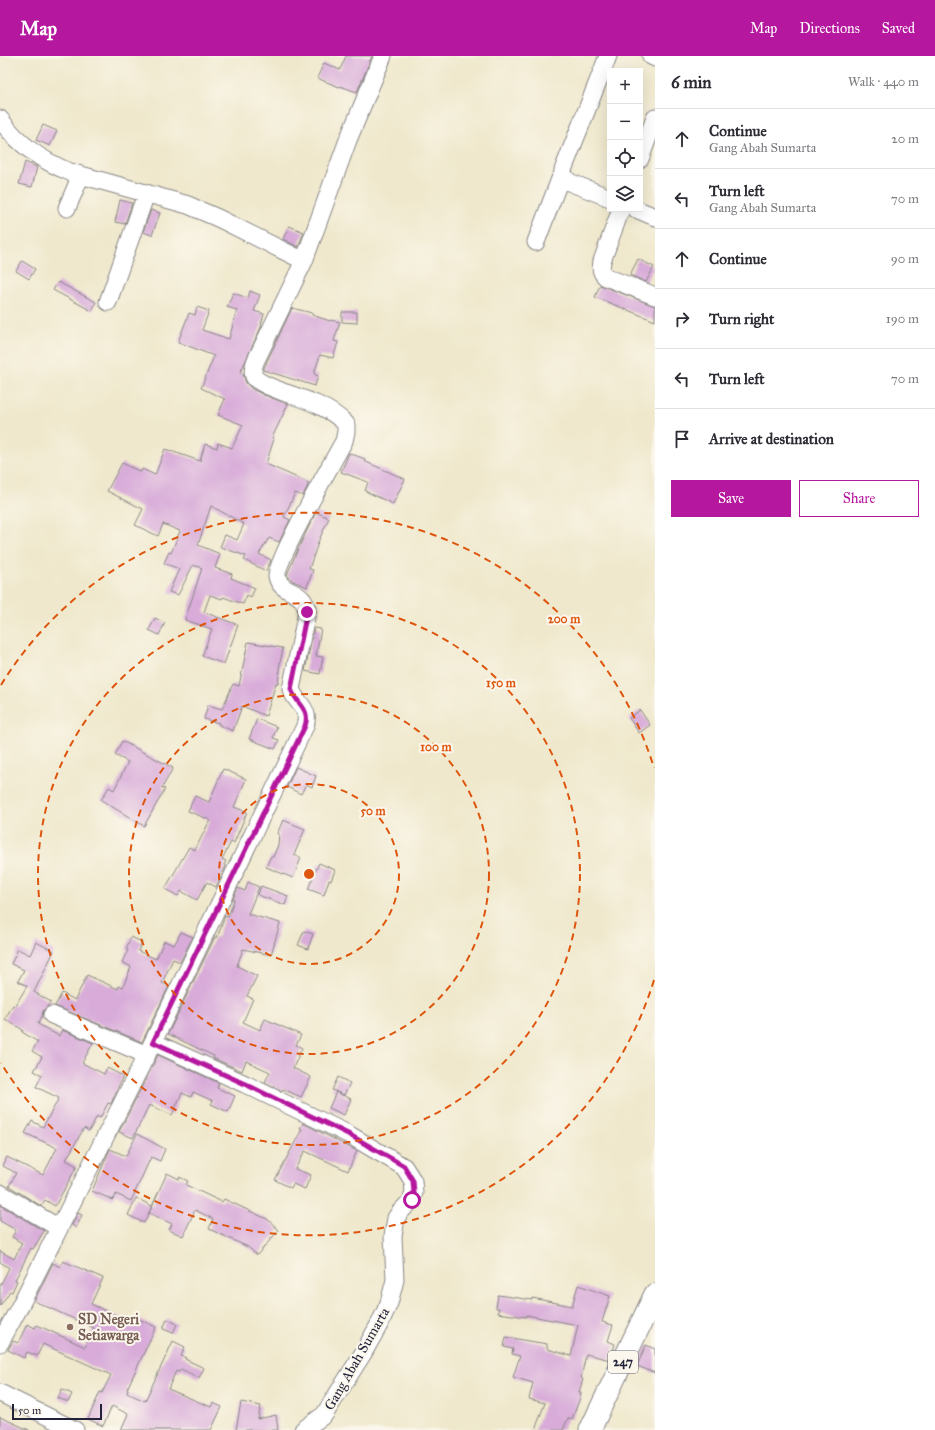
<!DOCTYPE html>
<html lang="en">
<head>
<meta charset="utf-8">
<style>
	:root { --surface:#fff; --page:#f7f7f7; --text:#2b2b33; --muted:#7c7c81; --line:#e1e1e2; --accent:#b5179e }
	body { margin:0; font-family:"IM FELL Great Primer",serif; background:var(--page); color:var(--text) }
	.controls { position:absolute; right:12px; top:12px; display:grid; overflow:hidden; border-radius:0px; box-shadow:0 4px 16px #0002 }
	.controls button { width:36px; height:36px; display:grid; place-items:center; padding:0; border:0; border-bottom:1px solid var(--line); background:var(--surface); color:var(--text); font:20px sans-serif }
	.scale { position:absolute; left:12px; bottom:10px; width:90px; box-sizing:border-box; padding-left:4px; border:2px solid #22223b; border-top:0; font-size:11px; line-height:14px; white-space:nowrap; color:#22223b; -webkit-text-stroke:3px #fbf7ec; paint-order:stroke }
	.stop { position:absolute; width:12px; height:12px; margin:-9px; border:3px solid #b5179e; border-radius:50%; background:#fff }
	.stop.end { background:#b5179e; border-color:#fff; box-shadow:0 1px 4px #0008 }
	.list { margin:0; padding:0; list-style:none }
	h2 { display:flex; justify-content:space-between; align-items:center; height:52px; margin:0; padding:0 16px; font-size:17px }
	h2 small { font-size:13px; font-weight:400; color:var(--muted) }
	.list li { display:grid; grid-template-columns:26px 1fr auto; gap:12px; align-items:center; box-sizing:border-box; height:60px; padding:0 16px; border-top:1px solid var(--line) }
	.list b { display:block; font-size:15px; white-space:nowrap }
	.list p { margin:0; font-size:13px; white-space:nowrap; color:var(--muted) }
	.list em { font-size:13px; font-style:normal; color:var(--muted) }
	.actions { display:flex; gap:8px; padding:12px 16px }
	.actions a { flex:1; padding:9px 0; border:1px solid var(--accent); border-radius:0px; text-align:center; font-size:14px; color:var(--accent) }
	.actions .main { background:var(--accent); color:#fff }
	.icon { flex:none; width:22px; height:22px; fill:none; stroke:currentColor; stroke-width:2; stroke-linecap:round; stroke-linejoin:round }
	.map { position:relative; flex:none; width:655px; height:1374px; overflow:hidden }
	header { display:flex; align-items:center; gap:24px; box-sizing:border-box; height:56px; padding:0 20px; background:var(--accent); color:#fff }
	header strong { font-size:19px }
	nav { display:flex; gap:22px; margin-inline-start:auto; font-size:14px }
	main { display:flex }
	aside { flex:1; background:var(--surface) }
	.map>svg:first-child { display:block }
	.building { fill:#d8abd9 }
	.lines { fill:none; stroke-linecap:round; stroke-linejoin:round }
	.minor-casing { stroke:#888584; stroke-width:19 }
	.major-casing { stroke:#888584; stroke-width:23 }
	.minor { stroke:#fff; stroke-width:17 }
	.major { stroke:#fff; stroke-width:21 }
	.route { stroke:#b5179e; stroke-width:5 }
	.ring { fill:none; stroke:#de560e; stroke-width:2; stroke-dasharray:7 5 }
	.education-dot { fill:#8d6e63; stroke:#fbf7ec; stroke-width:1.5 }
	.labels { text-anchor:middle; dominant-baseline:central; stroke-width:4; stroke-linejoin:round; paint-order:stroke }
	.shield { fill:#fbf7ec; stroke:#636270; stroke-width:1 }
	.shield-label { font-size:13px; font-weight:bold; fill:#22223b }
	.education-label { font-size:14px; font-weight:bold; fill:#785e54; stroke:#fbf7ec; text-anchor:start }
	.street-label { font-size:14px; fill:#22223b; stroke:#fbf7ec }
	.centre { fill:#de560e; stroke:#fbf7ec; stroke-width:2 }
	.ring-label { font-size:12px; text-anchor:middle; font-weight:bold; fill:#de560e; stroke:#fbf7ec; stroke-width:4; stroke-linejoin:round; paint-order:stroke }
</style>
</head>
<body>
<header>
<strong>Map</strong>
<nav><a>Map</a><a>Directions</a><a>Saved</a></nav>
</header>
<main>
<div class="map">
<svg width="655" height="1374" viewBox="0 0 655 1374">
	<rect width="100%" height="100%" fill="#fbf7ec"/>
	<filter id="ink" filterUnits="userSpaceOnUse"><feTurbulence type="fractalNoise" baseFrequency=".025" numOctaves="2"/><feDisplacementMap in="SourceGraphic" scale="8" xChannelSelector="R" yChannelSelector="G"/><feConvolveMatrix kernelMatrix="1 2 1 2 8 2 1 2 1" color-interpolation-filters="sRGB"/></filter>
	<filter id="wash" filterUnits="userSpaceOnUse"><feTurbulence type="fractalNoise" baseFrequency=".012" numOctaves="4" result="noise"/><feDisplacementMap in="SourceGraphic" scale="16" xChannelSelector="R" yChannelSelector="G"/><feGaussianBlur stdDeviation="0.9" result="paint"/><feColorMatrix in="noise" values="0 0 0 0 0 0 0 0 0 0 0 0 0 0 0 0 0 1.4 0 .05"/><feComposite in="paint" operator="in"/></filter>
	<g filter="url(#wash)">
		<rect width="100%" height="100%" fill="#efe8cc"/>
		<g id="blocks">
			<!-- building -->
			<path class="building" d="M346 0H372L357 36 340 30 339 31 317 22 324 7 340 14Z
				M43 69 57 75 50 90 36 84Z
				M25 106 37 111 32 131 19 128Z
				M120 144 132 147 125 168 115 166Z
				M151 154 160 157 152 179 143 176Z
				M289 170 304 176 298 191 283 183Z
				M638 203 654 211 646 226 630 219Z
				M22 205 35 213 29 223 16 215Z
				M58 226 96 246 92 255 53 234Z
				M600 229 655 250V265L595 241Z
				M250 235 260 239 254 255 264 258 261 269H262L240 317 243 318 246 327 252 333 264 339 288 348 272 382 274 383 266 408 309 427 303 440 295 437 284 461 290 464 279 486 269 482 259 498 271 504 266 515 244 504 246 500 220 491 225 479 237 484 244 468 211 450 198 489 220 498 215 512 232 518 231 522 255 532 251 541 247 539 243 548 223 541 222 543 210 539 204 556 238 569 224 608 202 600 212 573 185 564 202 512 193 509 178 539 169 536 179 513 164 507 169 496 171 497 180 475 163 468 158 480 135 469 143 453 107 435 122 407 141 416 142 413 155 419 165 393 200 405 205 388 217 392 218 387 232 392 243 369 218 359 225 343 201 332 214 300 178 286 189 257 195 259 197 251 209 255 202 274 229 283 237 254 227 251 233 237 248 242Z
				M292 252 312 257V259L330 265V264L340 266 334 285 338 286 333 302 320 299 314 318 318 320 315 330 263 314Z
				M342 256H357V267L342 266Z
				M349 397 365 403 364 405 405 423 393 448 365 435 368 426 341 416Z
				M316 456 329 462 319 484 309 513 313 514 307 531 293 525 287 519 298 493Z
				M155 562 165 567 159 579 149 574Z
				M314 572 321 573 316 600 323 601 320 618 305 615Z
				M248 586 283 592 279 613H280L278 627H276L266 660 242 650 233 675 219 669V667L204 663 208 649 222 653 233 628 239 630Z
				M640 654 650 669 639 677 629 662Z
				M257 663 277 671 273 682 279 684 275 693 249 683Z
				M122 685 173 712 162 732 165 733 144 770 101 744 109 731 114 734 128 706 115 699Z
				M296 711 316 720 312 731 306 728 301 738 287 731Z
				M223 713 246 723 234 751 247 756 234 787 231 786 222 803 226 805 224 809 226 810 216 831 207 826 197 844 181 835 178 840 165 833 189 791 195 794 210 764 188 755 195 740 209 746Z
				M283 764 305 773 294 799 301 802 293 822 266 811 271 800 273 801 278 789 279 778H277Z
				M319 807 335 814 331 825 329 824 324 839 308 833Z
				M248 826 259 831 248 858 280 867 271 899 243 893 237 910 257 920 247 940 253 943 243 966 260 974 265 963 301 979 296 989 302 992 293 1012 311 1021 301 1041 283 1033 282 1035 265 1026 270 1016 246 1005 242 1015 213 1002 214 1000 168 978 215 881 217 882 225 860 228 861 234 844 233 843 238 832 245 835Z
				M261 830 288 840 285 849 258 839Z
				M304 875 313 878 308 893 298 889Z
				M181 876 193 881 180 906 173 903 162 927 169 930 142 986 55 950 62 937 75 944 87 919 118 933 119 930 123 931 131 911 122 906 128 894 126 893 131 881 142 886 138 895 156 903 164 885 174 889Z
				M36 886 54 895 34 936 51 946 43 955 42 960 38 968 59 980 62 974 93 987 82 1007 104 1018 107 1012 123 1020 111 1048 108 1047 100 1062 97 1060 89 1075 84 1072 66 1104 77 1110 55 1150 45 1144 41 1150 9 1130 16 1117 3 1110 7 1101 43 1119 57 1092 25 1077 32 1065 43 1071 59 1042 36 1031 42 1019 34 1015 42 1001 32 995 38 986 22 976 23 974 5 963 13 949 15 950 27 930 18 925 24 914 11 908 18 893 30 899Z
				M158 999 219 1027 217 1032 235 1040 228 1056 211 1048 213 1045 193 1036 191 1041 182 1037 172 1059 149 1049 133 1082 119 1076Z
				M338 1021 350 1027 344 1039 332 1034Z
				M336 1036 351 1043 344 1059 329 1052Z
				M303 1067 357 1095 348 1115 305 1095 295 1113 311 1119 305 1133 293 1128 291 1132 275 1124 302 1073 300 1072Z
				M137 1078 165 1093 160 1105 151 1101 131 1145 116 1138 113 1144 92 1135 110 1093 126 1100Z
				M167 1117 179 1123V1121L188 1125 186 1129 222 1146 224 1143 267 1163 279 1174 257 1199 248 1191 209 1173 213 1163 195 1154 183 1180 169 1174 172 1168 149 1157Z
				M136 1142 152 1150 144 1167 128 1159Z
				M0 1149 44 1175 33 1193 31 1192 15 1224 17 1225 12 1236 10 1235 0 1250V1230L9 1212 0 1206V1195L14 1203 22 1187 12 1181 16 1174 0 1165Z
				M78 1157 82 1159 76 1172 72 1169Z
				M63 1205 103 1222 91 1248 136 1269 139 1263 156 1271 127 1333H128L127 1337 145 1345 173 1285 185 1291 181 1300 186 1302 185 1303 204 1312 199 1322 181 1313 179 1316 176 1315 168 1333 211 1351 213 1347 222 1351 211 1374H121L128 1358 112 1350 103 1370 88 1363 100 1336 102 1337 111 1319 43 1288 37 1300 27 1296 24 1302 8 1294 13 1285 18 1287 27 1268 35 1272 37 1269 85 1291 94 1272 34 1245 53 1207 60 1211Z
				M578 1229 610 1240 602 1266 613 1269 608 1285 615 1288 610 1304 586 1298 581 1322 583 1323 579 1336H581L580 1342 572 1363 568 1362 563 1374H535L545 1347 529 1343 533 1327 513 1321 520 1300 512 1298 513 1293 504 1291 506 1281 547 1288V1293L571 1300 578 1269 526 1259V1261L498 1257 499 1252H496L498 1239 532 1244V1242L572 1250Z
				M167 1263 177 1268 173 1277 163 1273Z
				M646 1289 655 1293V1317L637 1310Z
				M62 1333 72 1338 68 1346 58 1342Z
				M241 1346 261 1350 258 1363 276 1359 278 1374H236Z
				M0 1361 29 1374H0Z"/>
		</g>
	</g>
	<g filter="url(#ink)">
		<use href="#blocks" fill-opacity="0" stroke="#888584" stroke-width="1"/>
		<g class="lines">
			<!-- minor casing -->
			<g class="minor-casing">
				<path id="minor" d="M608 0 563 114V118L569 126 610 142
					M651 0 655 2
					M0 63C18 88 42 105 70 116L188 149 220 163 304 205 256 304C254 309 251 317 255 322 262 329 274 332 283 336 304 343 330 351 346 368V376L344 385C333 405 276 505 277 520 280 539 306 533 307 556L291 633C296 648 311 652 305 670L153 986 19 1252 0 1287
					M640 103 655 62
					M67 152 81 119
					M621 153 602 205C601 212 600 216 606 221L655 240
					M636 153 655 161
					M536 186 560 123 563 118
					M304 205 348 84 383 0
					M108 246 146 138
					M52 959 147 999
					M153 986 245 1028 348 1078 404 1111 413 1125 414 1137 411 1145 400 1156 396 1162 393 1180 395 1224 389 1247 380 1267 362 1299 324 1359 303 1374
					M0 1137 59 1172
					M0 1337 75 1374"/>
			</g>
			<!-- major casing -->
			<g class="major-casing">
				<path id="major" d="M590 1374 655 1238"/>
			</g>
			<!-- minor -->
			<use href="#minor" class="minor"/>
			<!-- major -->
			<use href="#major" class="major"/>
		</g>
	</g>
	<g class="lines" filter="url(#ink)">
		<!-- route -->
		<path class="route" d="M307 556 291 633C296 648 311 652 305 670L153 986 245 1028 348 1078 404 1110 413 1125 414 1137 412 1144"/>
	</g>
	<!-- distance rings -->
	<g class="ring">
		<circle cx="309" cy="818" r="90"/>
		<circle cx="309" cy="818" r="180"/>
		<circle cx="309" cy="818" r="271"/>
		<path d="M654 924A361 361 0 0 1 1 1007M1 629A361 361 0 0 1 654 712"/>
	</g>
	<!-- markers -->
	<circle class="education-dot" cx="70" cy="1271" r="4"/>
	<g class="labels">
		<!-- shield labels -->
		<rect class="shield" x="608" y="1295" width="30" height="22" rx="3"/>
		<g class="shield-label">
			<text x="623" y="1306">247</text>
		</g>
		<!-- education labels -->
		<g class="education-label">
			<text x="78" y="1263">SD Negeri<tspan x="78" dy="16">Setiawarga</tspan></text>
		</g>
		<!-- street labels -->
		<g class="street-label">
			<text transform="translate(357 1303) rotate(-60)">Gang Abah Sumarta</text>
		</g>
	</g>
	<circle cx="309" cy="818" r="6" class="centre"/>
	<g class="ring-label">
		<text x="564" y="567">200 m</text>
		<text x="501" y="631">150 m</text>
		<text x="436" y="695">100 m</text>
		<text x="373" y="759">50 m</text>
	</g>
</svg>
<div class="controls">
<button>+</button>
<button>−</button>
<button><svg class="icon" aria-label="locate" viewBox="0 0 24 24"><circle cx="12" cy="12" r="6"/><path d="M12 2v4M12 18v4M2 12h4M18 12h4"/></svg></button>
<button><svg class="icon" aria-label="layers" viewBox="0 0 24 24"><path d="M12 4l9 5-9 5-9-5zM3 14l9 5 9-5"/></svg></button>
</div>
<div class="scale">50 m</div>
<div class="stop" style="left:412px;top:1144px"></div>
<div class="stop end" style="left:307px;top:556px"></div>
</div>
<aside>
<h2>6 min<small>Walk · 440 m</small></h2>
<ul class="list">
<li><svg class="icon" aria-label="ahead" viewBox="0 0 24 24"><path d="M12 20V5M6 11l6-6 6 6"/></svg><div><b>Continue</b><p>Gang Abah Sumarta</p></div><em>20 m</em></li>
<li><svg class="icon" aria-label="left" viewBox="0 0 24 24"><path d="M17 20v-9H6M10 6l-5 5 5 5"/></svg><div><b>Turn left</b><p>Gang Abah Sumarta</p></div><em>70 m</em></li>
<li><svg class="icon" aria-label="ahead" viewBox="0 0 24 24"><path d="M12 20V5M6 11l6-6 6 6"/></svg><div><b>Continue</b></div><em>90 m</em></li>
<li><svg class="icon" aria-label="right" viewBox="0 0 24 24"><path d="M7 20v-9h11M14 6l5 5-5 5"/></svg><div><b>Turn right</b></div><em>190 m</em></li>
<li><svg class="icon" aria-label="left" viewBox="0 0 24 24"><path d="M17 20v-9H6M10 6l-5 5 5 5"/></svg><div><b>Turn left</b></div><em>70 m</em></li>
<li><svg class="icon" aria-label="arrive" viewBox="0 0 24 24"><path d="M6 21V4h12l-3 4 3 4H6"/></svg><div><b>Arrive at destination</b></div></li>
</ul>
<div class="actions"><a class="main">Save</a><a>Share</a></div>
</aside>
</main>
</body>
</html>
